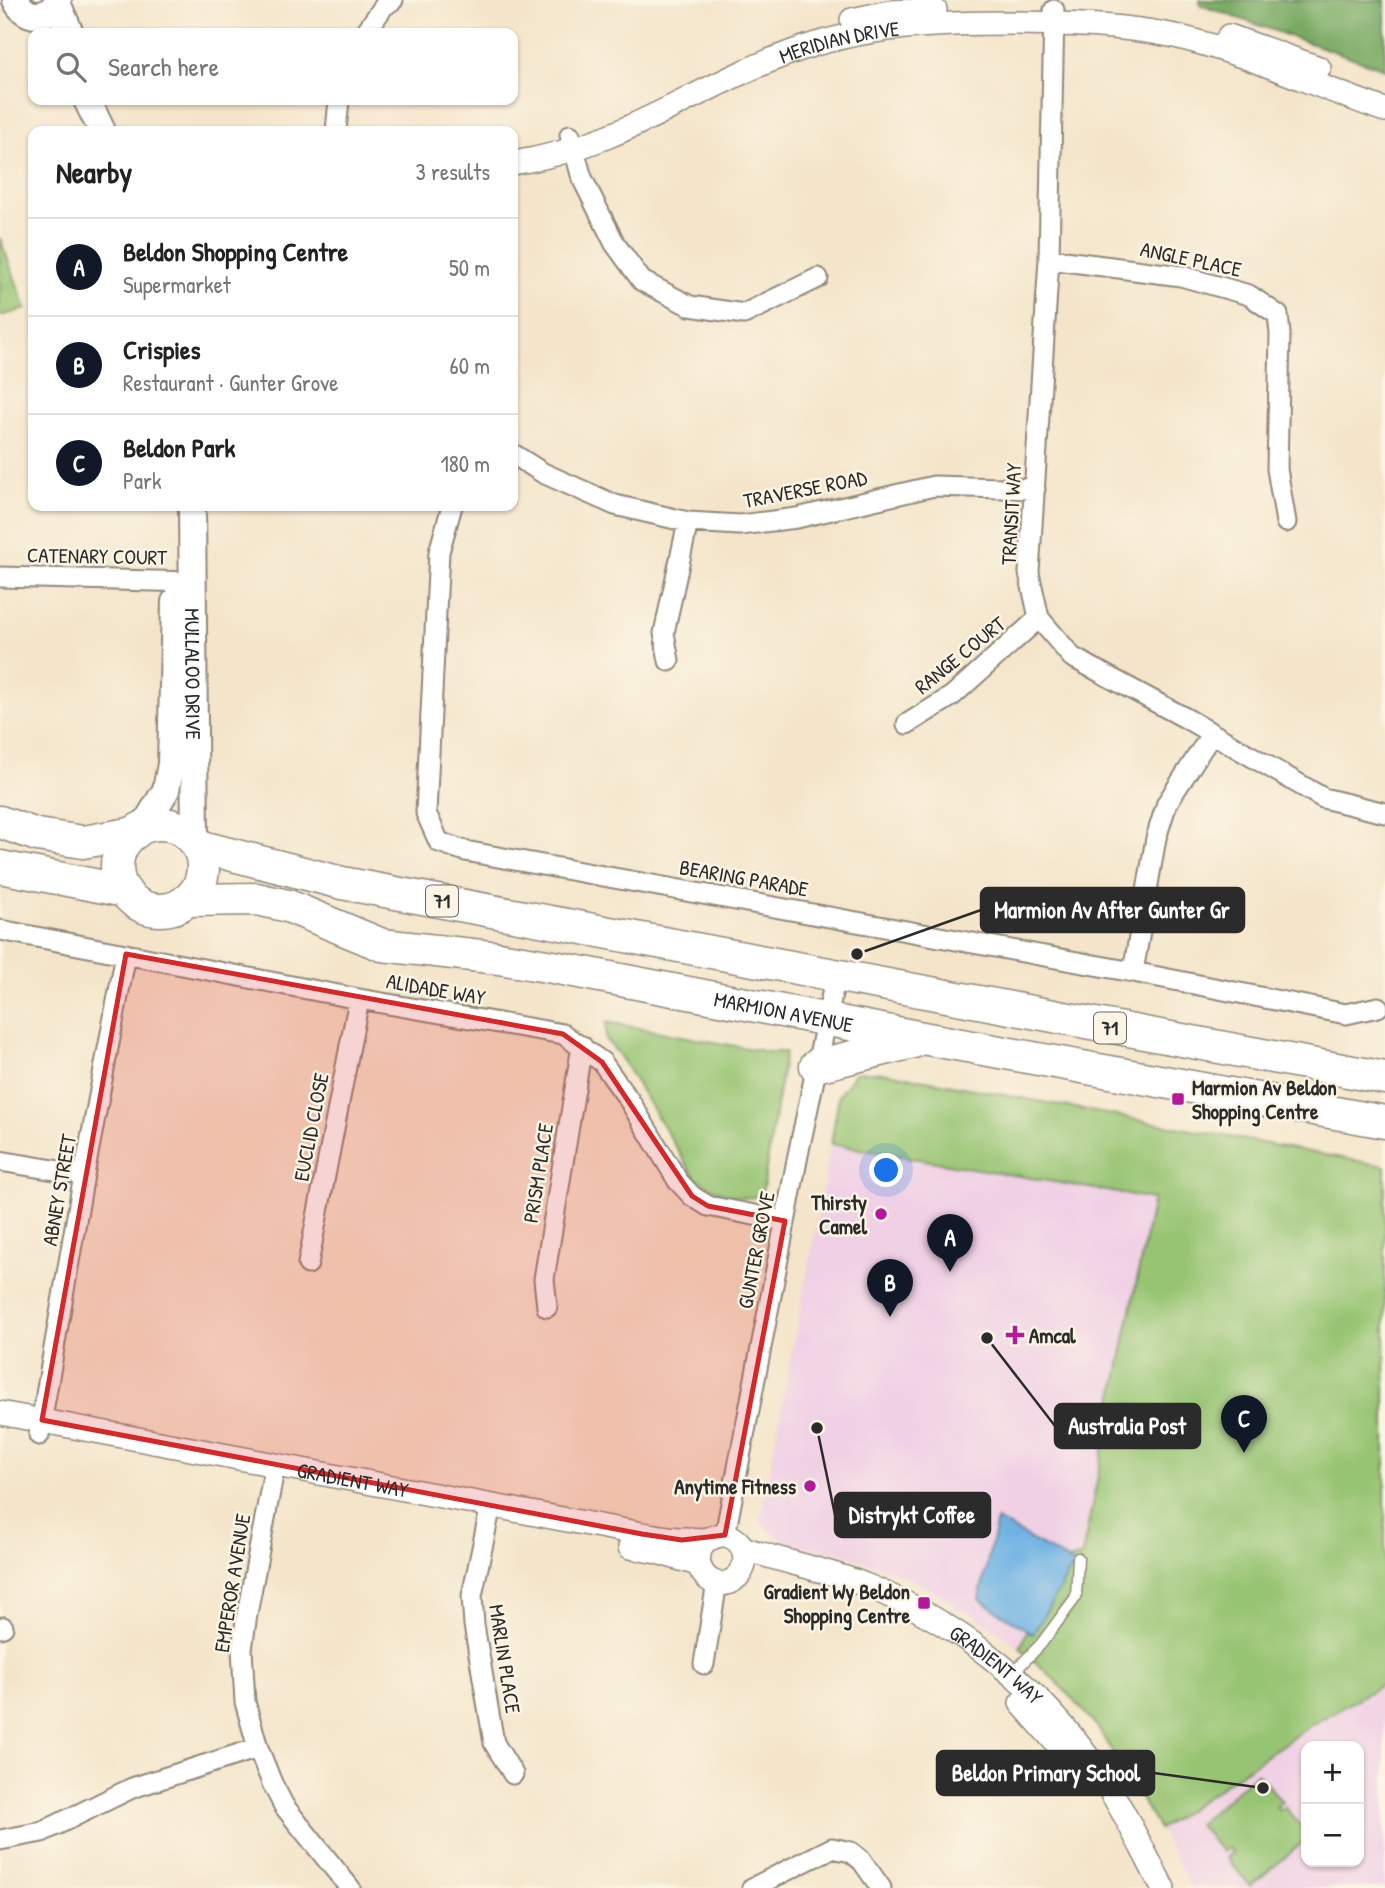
<!DOCTYPE html>
<html lang="en">
<head>
<meta charset="utf-8">
<style>
	:root { --surface:#fff; --page:#f6f6f6; --text:#222; --muted:#767676; --line:#e0e0e0; --accent:#111827 }
	body { margin:0; font-family:"Patrick Hand",sans-serif; background:var(--page); color:var(--text) }
	.controls { position:absolute; right:21px; bottom:21px; display:grid; overflow:hidden; border-radius:14px; box-shadow:0 2px 5px #0004 }
	.controls button { width:63px; height:63px; display:grid; place-items:center; padding:0; border:0; border-bottom:2px solid var(--line); background:var(--surface); color:var(--text); font:35px sans-serif }
	.you { position:absolute; left:887px; top:1171px; width:24px; height:24px; margin:-18px; border:5px solid #fff; border-radius:50%; background:#1a73e8; box-shadow:0 0 0 10px #1a73e833 }
	.badge { display:grid; place-items:center; width:46px; height:46px; border-radius:50%; background:var(--accent); color:#fff; font-size:23px; font-weight:700 }
	.pin { position:absolute; translate:-50% -58px; filter:drop-shadow(0 2px 4px #0008) }
	.pin::after { content:''; position:absolute; top:37px; width:24px; height:21px; background:inherit; clip-path:polygon(0 0,100% 0,50% 100%) }
	.list { margin:0; padding:0; list-style:none }
	h2 { display:flex; justify-content:space-between; align-items:center; height:91px; margin:0; padding:0 28px; font-size:30px }
	h2 small { font-size:23px; font-weight:400; color:var(--muted) }
	.list li { display:grid; grid-template-columns:46px 1fr auto; gap:21px; align-items:center; box-sizing:border-box; height:98px; padding:0 28px; border-top:2px solid var(--line) }
	.list b { display:block; font-size:26px; white-space:nowrap }
	.list p { margin:0; font-size:23px; white-space:nowrap; color:var(--muted) }
	.list em { font-size:23px; font-style:normal; color:var(--muted) }
	.icon { flex:none; width:38px; height:38px; fill:none; stroke:currentColor; stroke-width:2; stroke-linecap:round; stroke-linejoin:round }
	.map { position:relative; flex:none; width:1385px; height:1888px; overflow:hidden }
	.search { position:absolute; background:var(--surface); box-shadow:0 2px 5px #0004; left:28px; top:28px; width:490px; height:77px; display:flex; align-items:center; gap:18px; box-sizing:border-box; padding:0 24px; border-radius:14px; color:var(--muted); font-size:26px }
	.panel { position:absolute; background:var(--surface); box-shadow:0 2px 5px #0004; left:28px; top:126px; width:490px; height:385px; border-radius:14px }
	.map>svg:first-child { display:block }
	.built { fill:#f0d0e5; fill-rule:evenodd }
	.green { fill:#97c472; stroke:#61784e; stroke-width:2 }
	.forest { fill:#79aa64; stroke:#526a48; stroke-width:2 }
	.water { fill:#6eb2e4; stroke:#4c6e88; stroke-width:2 }
	.lines { fill:none; stroke-linecap:round; stroke-linejoin:round }
	.service-casing { stroke:#90887a; stroke-width:13 }
	.minor-casing { stroke:#90887a; stroke-width:23 }
	.tertiary-casing { stroke:#90887a; stroke-width:26 }
	.secondary-casing { stroke:#90887a; stroke-width:30 }
	.trunk-casing { stroke:#90887a; stroke-width:35 }
	.service { stroke:#fff; stroke-width:10 }
	.minor { stroke:#fff; stroke-width:19 }
	.tertiary { stroke:#fff; stroke-width:23 }
	.secondary { stroke:#fff; stroke-width:26 }
	.trunk { stroke:#fff; stroke-width:32 }
	.marked { fill:#d62828; fill-opacity:0.2; stroke:#d62828; stroke-width:5; stroke-linejoin:round }
	.poi-dot { fill:#b5179e; stroke:#fcf5e5; stroke-width:2.5 }
	.labels { text-anchor:middle; dominant-baseline:central; stroke-width:5; stroke-linejoin:round; paint-order:stroke }
	.shield { fill:#fcf5e5; stroke:#6a6863; stroke-width:2 }
	.shield-label { font-size:19px; font-weight:bold; fill:#2b2b2b }
	.street-label { font-size:21px; fill:#2b2b2b; stroke:#fcf5e5 }
	.poi-label { font-size:21px; font-weight:bold; fill:#2b2b2b; stroke:#fcf5e5; text-anchor:end }
	.leader { fill:none; stroke:#2b2b2b; stroke-width:2.5 }
	.callout-dot { fill:#2b2b2b; stroke:#fcf5e5; stroke-width:2.5 }
	.callout { fill:#2b2b2b; stroke:#2b2b2b; stroke-width:2.5 }
	.callout-label { font-size:23px; text-anchor:middle; font-weight:bold; fill:#fff }
</style>
</head>
<body>
<div class="map">
<svg width="1385" height="1888" viewBox="0 0 1385 1888">
	<rect width="100%" height="100%" fill="#fcf5e5"/>
	<filter id="ink" filterUnits="userSpaceOnUse"><feTurbulence type="fractalNoise" baseFrequency=".0143" numOctaves="2"/><feDisplacementMap in="SourceGraphic" scale="14" xChannelSelector="R" yChannelSelector="G"/><feConvolveMatrix kernelMatrix="1 2 1 2 8 2 1 2 1" color-interpolation-filters="sRGB"/></filter>
	<filter id="wash" filterUnits="userSpaceOnUse"><feTurbulence type="fractalNoise" baseFrequency=".00686" numOctaves="4" result="noise"/><feDisplacementMap in="SourceGraphic" scale="28" xChannelSelector="R" yChannelSelector="G"/><feGaussianBlur stdDeviation="1.57" result="paint"/><feColorMatrix in="noise" values="0 0 0 0 0 0 0 0 0 0 0 0 0 0 0 0 0 1.4 0 .05"/><feComposite in="paint" operator="in"/></filter>
	<g filter="url(#wash)">
		<rect width="100%" height="100%" fill="#f4e5ca"/>
		<!-- built -->
		<path class="built" d="M831 1144 1153 1199 1082 1557 1020 1648 966 1610H953L954 1603 914 1580 838 1552 786 1544 760 1522Z
			M1385 1683V1888H1191L1159 1829 1311 1725ZM1306 1746H1359V1862H1306Z"/>
		<!-- green -->
		<path class="green" d="M0 238 26 309 0 316Z
			M606 1022 768 1052H785L762 1194C743 1205 708 1189 693 1175L618 1053 606 1040Z
			M856 1072 887 1073 936 1082 1385 1166V1683L1311 1725 1159 1829 1096 1725 1053 1678 1020 1648 1034 1612 1069 1560 1082 1556 1153 1199 831 1144 839 1095Z
			M1257 1773 1282 1802 1276 1807 1280 1811 1285 1807 1306 1833V1840L1250 1886 1226 1857 1232 1853 1228 1848 1222 1852 1198 1824Z"/>
		<!-- forest -->
		<path class="forest" d="M1200 0H1385V69L1200 5Z"/>
		<!-- water -->
		<path class="water" d="M997 1520 1074 1564 1033 1634 979 1599Z"/>
	</g>
	<g filter="url(#ink)">
		<g class="lines">
			<!-- service casing -->
			<g class="service-casing">
				<path id="service" d="M1012 1674 1041 1644 1076 1597 1078 1558"/>
			</g>
			<!-- minor casing -->
			<g class="minor-casing">
				<path id="minor" d="M1054 10 1049 259 1029 573 1039 618 1072 657 1189 720 1323 798 1385 813
					M365 33 384 6 393 0
					M336 131 339 100
					M570 135 582 178 615 244 642 281 690 306 744 314 818 278
					M1049 259 1181 276 1249 295 1278 315 1280 334 1277 469 1286 522
					M513 454 543 473 615 505 688 522 740 525 797 518 934 486 1035 489
					M452 506 439 552 426 813 439 842 465 851 1133 972 1346 1014 1378 1007
					M0 577 192 582
					M669 661 664 633 688 522
					M907 724 952 696 1039 618
					M0 930 359 999 563 1034 602 1062 629 1100 678 1181 692 1196 708 1206 785 1221
					M1133 972 1156 838 1167 803 1211 735
					M0 1161 84 1175
					M308 1264 359 999
					M547 1307 544 1279 582 1046
					M39 1435 84 1175 126 954
					M275 1465 247 1614 242 1649 245 1702 258 1748 272 1783 284 1806 350 1888
					M491 1505 472 1596 474 1625 494 1743 513 1774
					M725 1535 798 1155 836 975
					M0 1628 3 1627
					M704 1664 717 1582
					M0 1840 42 1832 132 1788 258 1748
					M752 1888 832 1848 851 1852 862 1861 881 1888"/>
			</g>
			<!-- tertiary casing -->
			<g class="tertiary-casing">
				<g id="tertiary">
					<path d="M852 20 889 12 935 10"/>
					<path d="M1229 36 1319 68"/>
					<path id="s1" d="M513 163C620 147 695 87 792 52 864 25 941 23 1017 23 1070 24 1123 25 1175 36 1247 53 1315 86 1385 110"/>
					<path id="s2" d="M0 1413 642 1534C656 1536 671 1540 686 1539 692 1539 701 1541 708 1539 716 1537 720 1533 729 1536 746 1542 750 1564 737 1577 715 1598 683 1565 707 1539"/>
					<path d="M630 1547 657 1552 698 1564"/>
					<path id="s3" d="M743 1548C783 1562 825 1569 865 1585 955 1621 1036 1683 1092 1763 1120 1801 1140 1846 1163 1888"/>
					<path d="M1021 1703 1068 1756"/>
				</g>
			</g>
			<!-- secondary casing -->
			<g class="secondary-casing">
				<g id="secondary">
					<path d="M16 0C25 20 49 20 58 0"/>
					<path d="M57 3 70 33"/>
					<path d="M87 100 102 131"/>
					<path id="s4" d="M192 506 195 842"/>
					<path d="M143 828 166 790 171 764 175 602"/>
				</g>
			</g>
			<!-- trunk casing -->
			<g class="trunk-casing">
				<g id="trunk">
					<path d="M0 822 37 835 83 842 135 833"/>
					<circle cx="160" cy="867" r="43"/>
					<path d="M198 846 342 883 1385 1078"/>
					<path d="M0 867 125 891"/>
					<path id="s5" d="M187 900 257 899 288 906 382 945 499 958 553 967 928 1039 1385 1122"/>
					<path d="M816 1066 913 1042"/>
				</g>
			</g>
			<!-- service -->
			<use href="#service" class="service"/>
			<!-- minor -->
			<use href="#minor" class="minor"/>
			<!-- tertiary -->
			<use href="#tertiary" class="tertiary"/>
			<!-- secondary -->
			<use href="#secondary" class="secondary"/>
			<!-- trunk -->
			<use href="#trunk" class="trunk"/>
		</g>
	</g>
	<!-- marked area -->
	<path class="marked" d="M126 954 563 1034 602 1062 692 1196 708 1206 785 1221 725 1535 682 1540 642 1534 42 1420Z"/>
	<!-- markers -->
	<g class="poi-dot">
		<rect x="1171" y="1092" width="14" height="14" rx="3.5"/>
		<circle cx="881" cy="1214" r="7"/>
		<path d="M1011.5 1324.5h7v7h7v7h-7v7h-7v-7h-7v-7h7z"/>
		<circle cx="810" cy="1486" r="7"/>
		<rect x="917" y="1596" width="14" height="14" rx="3.5"/>
	</g>
	<g class="labels">
		<!-- shield labels -->
		<g class="shield">
			<rect x="426" y="885.5" width="32" height="31" rx="5"/>
			<rect x="1094" y="1012.5" width="32" height="31" rx="5"/>
		</g>
		<g class="shield-label">
			<text x="442" y="901">71</text>
			<text x="1110" y="1028">71</text>
		</g>
		<!-- street labels -->
		<g class="street-label">
			<text stroke="none"><textPath href="#s1" startOffset="350">MERIDIAN DRIVE</textPath></text>
			<text transform="translate(1191 259) rotate(12)">ANGLE PLACE</text>
			<text transform="translate(805 489) rotate(-11)">TRAVERSE ROAD</text>
			<text transform="translate(1011 514) rotate(-87)">TRANSIT WAY</text>
			<text transform="translate(97 556) rotate(1)">CATENARY COURT</text>
			<text transform="translate(960 655) rotate(-39)">RANGE COURT</text>
			<text stroke="none"><textPath href="#s4" startOffset="168">MULLALOO DRIVE</textPath></text>
			<text transform="translate(744 878) rotate(10)">BEARING PARADE</text>
			<text transform="translate(436 989) rotate(10)">ALIDADE WAY</text>
			<text stroke="none"><textPath href="#s5" startOffset="611">MARMION AVENUE</textPath></text>
			<text transform="translate(311 1127) rotate(-79)">EUCLID CLOSE</text>
			<text transform="translate(538 1173) rotate(-81)">PRISM PLACE</text>
			<text transform="translate(59 1190) rotate(-80)">ABNEY STREET</text>
			<text transform="translate(756 1250) rotate(-79)">GUNTER GROVE</text>
			<text stroke="none"><textPath href="#s2" startOffset="359">GRADIENT WAY</textPath></text>
			<text transform="translate(232 1583) rotate(-81)">EMPEROR AVENUE</text>
			<text transform="translate(505 1659) rotate(81)">MARLIN PLACE</text>
			<text stroke="none"><textPath href="#s3" startOffset="282">GRADIENT WAY</textPath></text>
		</g>
		<!-- poi labels -->
		<g class="poi-label">
			<text x="1192" y="1087" text-anchor="start">Marmion Av Beldon<tspan x="1192" dy="24">Shopping Centre</tspan></text>
			<text x="867" y="1202">Thirsty<tspan x="867" dy="24">Camel</tspan></text>
			<text x="1029" y="1335" text-anchor="start">Amcal</text>
			<text x="796" y="1486">Anytime Fitness</text>
			<text x="910" y="1591">Gradient Wy Beldon<tspan x="910" dy="24">Shopping Centre</tspan></text>
		</g>
	</g>
	<!-- callouts -->
	<path class="leader" d="M857 954L981 910M987 1338L1055 1426M817 1428L835 1515M1263 1788L1154 1773"/>
	<g class="callout-dot">
		<circle cx="857" cy="954" r="7"/>
		<circle cx="987" cy="1338" r="7"/>
		<circle cx="817" cy="1428" r="7"/>
		<circle cx="1263" cy="1788" r="7"/>
	</g>
	<g class="callout">
		<rect x="981" y="888" width="263" height="44" rx="7"/>
		<rect x="1055" y="1404" width="145" height="44" rx="7"/>
		<rect x="835" y="1493" width="155" height="44" rx="7"/>
		<rect x="937" y="1751" width="217" height="44" rx="7"/>
	</g>
	<g class="callout-label">
		<text x="1112" y="918">Marmion Av After Gunter Gr</text>
		<text x="1127" y="1434">Australia Post</text>
		<text x="912" y="1523">Distrykt Coffee</text>
		<text x="1046" y="1781">Beldon Primary School</text>
	</g>
</svg>
<div class="controls">
<button>+</button>
<button>−</button>
</div>
<div class="you"></div>
<div class="pin badge" style="left:950px;top:1272px">A</div>
<div class="pin badge" style="left:890px;top:1317px">B</div>
<div class="pin badge" style="left:1244px;top:1453px">C</div>
<div class="search"><svg class="icon" aria-label="search" viewBox="0 0 24 24"><circle cx="10" cy="10" r="6"/><path d="M15 15l6 6"/></svg>Search here</div>
<section class="panel">
<h2>Nearby<small>3 results</small></h2>
<ul class="list">
<li><span class="badge">A</span><div><b>Beldon Shopping Centre</b><p>Supermarket</p></div><em>50 m</em></li>
<li><span class="badge">B</span><div><b>Crispies</b><p>Restaurant · Gunter Grove</p></div><em>60 m</em></li>
<li><span class="badge">C</span><div><b>Beldon Park</b><p>Park</p></div><em>180 m</em></li>
</ul>
</section>
</div>
</body>
</html>
